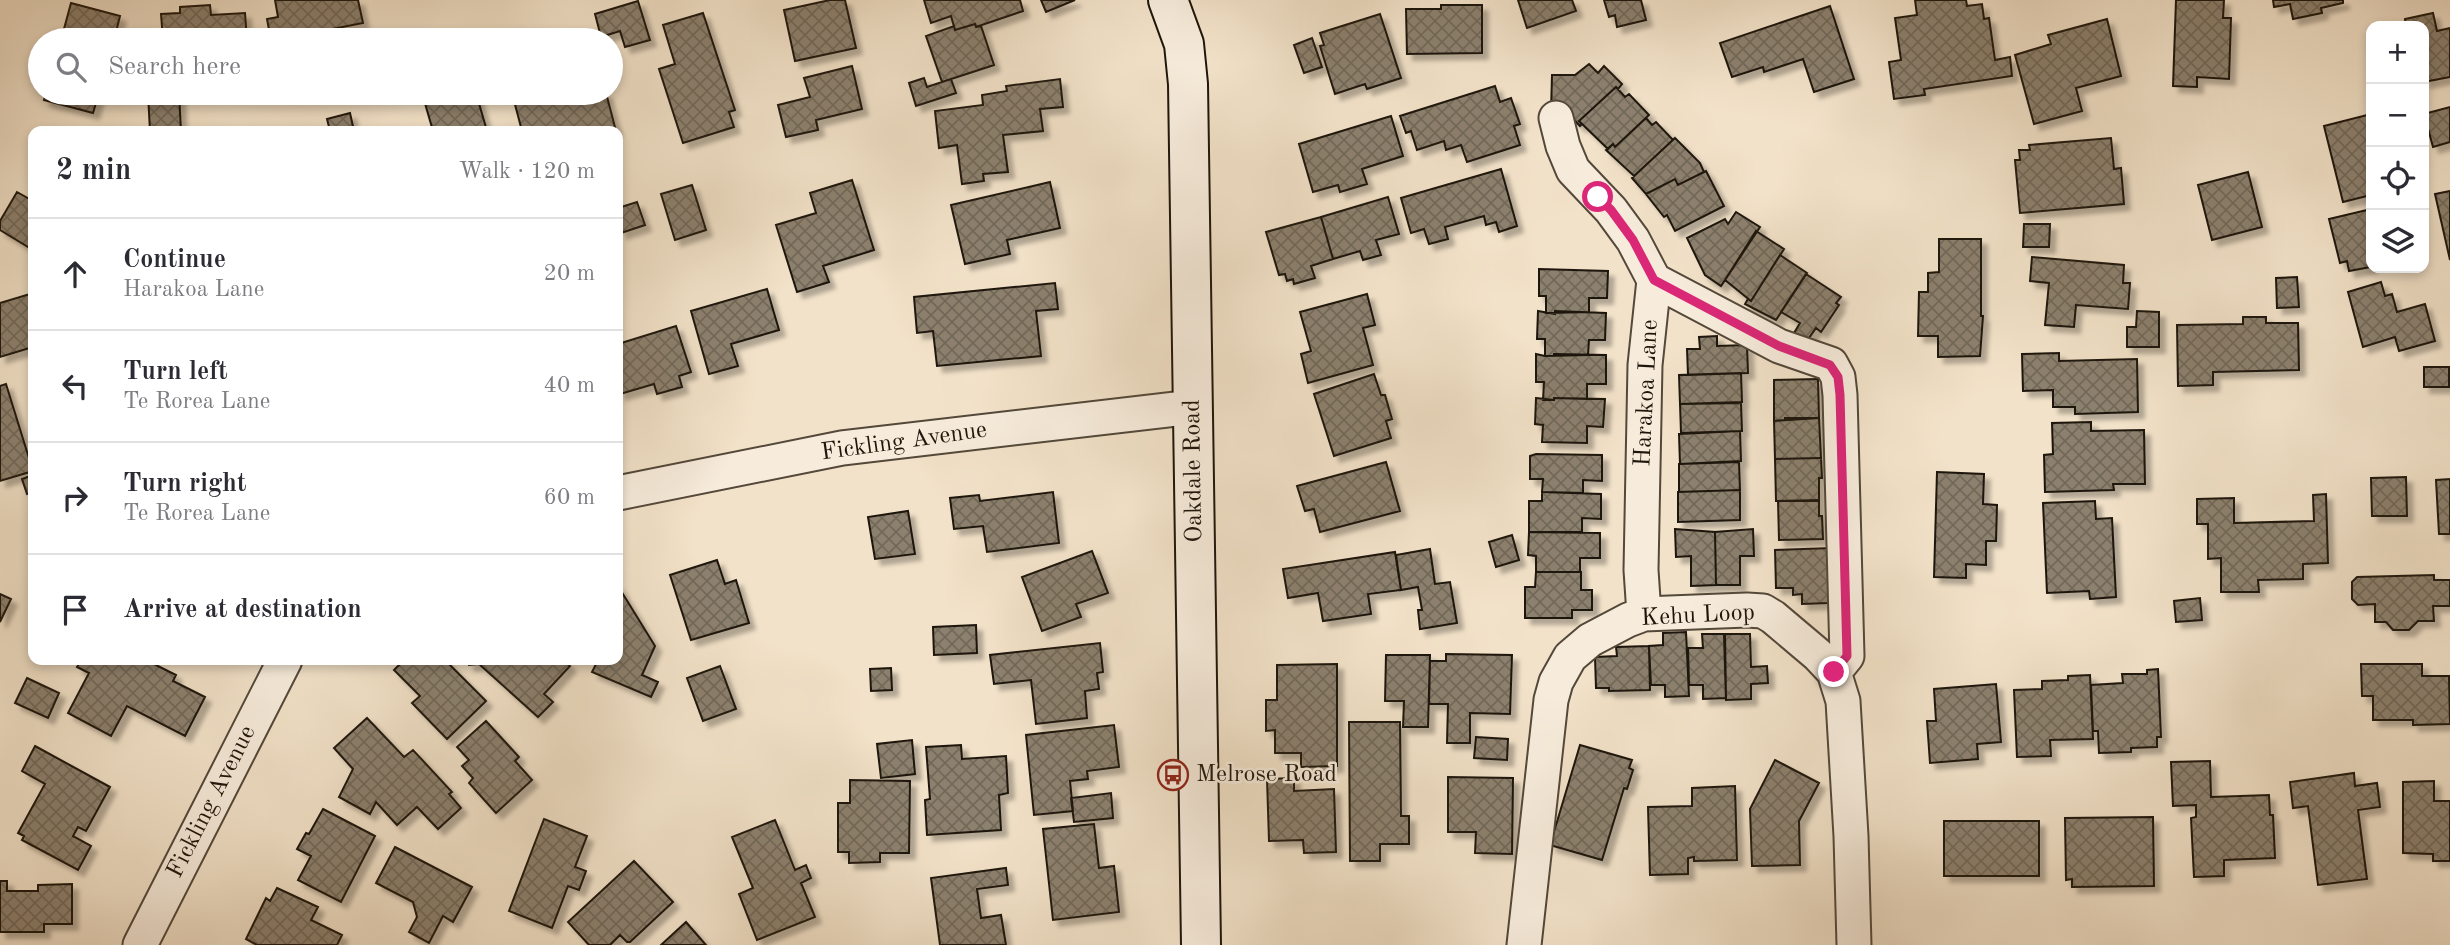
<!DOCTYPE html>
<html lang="en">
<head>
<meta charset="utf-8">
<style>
	:root { --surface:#fff; --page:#f7f7f7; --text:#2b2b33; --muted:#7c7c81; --line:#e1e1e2 }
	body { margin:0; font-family:"Old Standard TT",serif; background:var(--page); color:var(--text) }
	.controls { position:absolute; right:21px; top:21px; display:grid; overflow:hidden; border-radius:14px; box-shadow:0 4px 10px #0003 }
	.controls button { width:63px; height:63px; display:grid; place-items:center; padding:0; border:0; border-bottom:2px solid var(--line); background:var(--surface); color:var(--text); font:35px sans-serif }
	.stop { position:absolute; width:21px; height:21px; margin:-16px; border:5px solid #db2777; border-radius:50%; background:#fff }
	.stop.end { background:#db2777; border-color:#fff; box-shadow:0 2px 7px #0008 }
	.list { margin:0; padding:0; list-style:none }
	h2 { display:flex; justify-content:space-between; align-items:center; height:91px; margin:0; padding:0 28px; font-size:30px }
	h2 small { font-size:23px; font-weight:400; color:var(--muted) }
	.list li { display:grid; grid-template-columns:46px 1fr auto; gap:21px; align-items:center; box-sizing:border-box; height:112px; padding:0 28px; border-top:2px solid var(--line) }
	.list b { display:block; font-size:26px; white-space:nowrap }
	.list p { margin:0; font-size:23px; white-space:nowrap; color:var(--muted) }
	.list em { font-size:23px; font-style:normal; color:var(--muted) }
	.icon { flex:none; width:38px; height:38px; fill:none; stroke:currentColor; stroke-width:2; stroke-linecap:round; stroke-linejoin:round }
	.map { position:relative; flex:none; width:2450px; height:945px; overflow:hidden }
	.search { position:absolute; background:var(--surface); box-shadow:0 4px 10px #0003; left:28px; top:28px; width:595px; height:77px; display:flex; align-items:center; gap:18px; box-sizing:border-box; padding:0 24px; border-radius:38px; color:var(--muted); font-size:26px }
	.panel { position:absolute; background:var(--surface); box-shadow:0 4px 10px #0003; left:28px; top:126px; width:595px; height:539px; border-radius:14px }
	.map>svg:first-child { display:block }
	.building { fill:url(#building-cross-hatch); stroke:#1e150b; stroke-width:2; filter:url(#shadow) }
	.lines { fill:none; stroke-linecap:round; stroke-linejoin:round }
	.street-casing { stroke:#53483a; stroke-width:37 }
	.secondary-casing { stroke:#1e150b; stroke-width:42 }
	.street { stroke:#f7ecdc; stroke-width:33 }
	.secondary { stroke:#f7ecdc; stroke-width:38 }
	.route { stroke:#db2777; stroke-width:9 }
	.labels { text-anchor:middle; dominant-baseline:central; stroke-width:5; stroke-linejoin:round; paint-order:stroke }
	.street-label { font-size:24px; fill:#1e150b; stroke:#f7ecdc }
	.poi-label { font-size:24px; fill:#1e150b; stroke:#f7ecdc; text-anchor:start }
</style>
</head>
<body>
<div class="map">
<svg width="2450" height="945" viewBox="0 0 2450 945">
	<defs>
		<pattern id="building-cross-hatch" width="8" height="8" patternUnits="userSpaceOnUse" patternTransform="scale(1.75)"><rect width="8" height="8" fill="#8c806e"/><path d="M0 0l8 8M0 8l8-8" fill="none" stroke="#726859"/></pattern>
		<filter id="shadow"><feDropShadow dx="6" dy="6" stdDeviation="2" flood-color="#0004"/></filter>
	</defs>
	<rect width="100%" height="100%" fill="#f2e2c9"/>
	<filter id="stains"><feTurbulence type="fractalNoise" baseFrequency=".00286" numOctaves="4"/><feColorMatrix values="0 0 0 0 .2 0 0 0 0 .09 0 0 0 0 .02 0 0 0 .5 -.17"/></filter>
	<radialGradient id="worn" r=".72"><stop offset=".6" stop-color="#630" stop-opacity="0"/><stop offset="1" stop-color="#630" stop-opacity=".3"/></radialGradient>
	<!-- building -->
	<path class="building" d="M275 0H358L363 23 332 29 334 40H285L284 32 270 35 267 19 278 17Z
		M830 0H845L856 48 795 61 784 10Z
		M924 0H1020L1023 11 976 27 975 24 955 30 951 16 931 23Z
		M1041 0H1075L1046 12Z
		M1518 0H1572L1576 11 1527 28Z
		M1604 0H1641L1646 20 1617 27 1615 15 1609 17Z
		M1915 0H1966L1967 6 1982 4 1984 19 1989 18 1995 60 2010 57 2012 76 1924 89 1925 95 1894 99 1889 62 1901 60 1895 18 1917 15Z
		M2176 0H2224L2223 18H2231L2229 79 2197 77V87L2173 86Z
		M2273 0H2343V3L2321 8 2322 13 2293 19 2290 4 2274 7Z
		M638 1 650 40 625 47 620 31 601 37 595 14Z
		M71 3 120 16 114 40H61Z
		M210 5 211 15 245 13 247 40H163L161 14 180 13V7Z
		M1441 5H1482V53L1407 54 1406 9H1441Z
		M1830 6 1854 79 1814 92 1803 59 1764 72 1763 67 1732 77 1720 43Z
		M703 13 735 110 729 112 734 127 683 143 659 69 675 64 663 25Z
		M2433 13 2437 31 2450 28V77L2424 82V26H2406L2405 19Z
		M1380 14 1401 78 1367 89 1365 84 1335 94 1320 46 1324 45 1320 33Z
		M2107 19 2121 76 2076 88 2082 111 2034 124 2015 55 2051 44 2048 35Z
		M975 24 976 27 981 26 994 65 942 82 926 36 954 26 955 30Z
		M1312 38 1322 67 1304 73 1294 45Z
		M1589 64 1598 73 1604 66 1622 84 1618 89 1616 87 1579 121 1582 124 1580 126 1566 112H1551L1552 75H1575Z
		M852 66 862 109 816 120 818 130 786 137 778 105 810 97 804 78Z
		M924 78 927 87 951 79 956 93 916 106 909 83Z
		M1060 79 1063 107 1040 109 1043 131 1003 135 1008 172 983 174 984 181 962 184 957 145 939 148 935 111 983 105 982 95 1007 91 1006 86Z
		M1495 86 1500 102 1511 98 1520 124 1514 126 1520 145 1467 162 1461 145 1446 150 1444 141 1417 150 1411 131 1406 133 1400 116Z
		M1616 87 1625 97 1629 94 1649 115 1615 147 1613 144 1608 149 1579 121Z
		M46 93H99L93 113 44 100Z
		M179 93 181 131H150L148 94Z
		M422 93H476L487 131H433Z
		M512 93H606L616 131H522Z
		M2450 107V142L2433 147 2424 114Z
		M350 113 354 131H309L329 127 327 119Z
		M2371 114V195L2343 202 2324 126Z
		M1391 116 1403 156 1362 169 1367 184 1340 192 1338 185 1313 192 1299 144Z
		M1646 118 1652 125 1656 122 1673 140 1634 176 1606 150 1613 144 1615 147Z
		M1675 138 1700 163 1704 172 1678 185 1675 179 1646 194 1632 178Z
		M2111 138 2114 169 2121 168 2124 204 2020 213 2015 160H2020L2019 150H2030L2029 145Z
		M1501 169 1517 226 1499 232 1496 222 1486 225 1484 216 1445 227 1448 239 1429 244 1424 229 1411 233 1401 198Z
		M1706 171 1724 206 1675 231 1667 215 1664 217 1646 194 1675 179 1678 185Z
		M2248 172 2262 227 2212 240 2198 185Z
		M852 180 874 250 823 266 829 282 797 292 776 225 816 213 810 193Z
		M1050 182 1060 228 1007 240 1010 254 965 264 951 205Z
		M692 185 706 230 675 240 661 194Z
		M2450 191V260L2435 194Z
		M17 192 33 201V250L0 230V221Z
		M1388 197 1399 234 1376 240 1381 255 1363 260 1360 251 1333 259 1321 217Z
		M637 202 645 225 621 233 618 223V208Z
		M2371 209V267L2349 271 2347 261 2340 263 2329 219Z
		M1736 212 1760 227 1721 286 1705 275 1687 238 1725 219 1728 224Z
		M1321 217 1333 259 1311 266 1315 278 1294 284 1293 279 1287 281 1285 274 1279 275 1266 232Z
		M2024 224H2050L2049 247H2023Z
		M1756 231 1784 249 1751 301 1725 280Z
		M1939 239H1981V316H1983L1980 356 1938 357V336H1918L1919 292H1928V273L1939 272Z
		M1780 255 1807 273 1776 320 1745 304 1748 299 1751 301Z
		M2032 257 2124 265 2123 283H2130L2128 309 2076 305 2074 327 2045 325 2049 283 2030 281Z
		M1539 269 1608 271 1607 298H1589V312L1546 313V296H1539Z
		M1806 274 1841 297 1836 303 1839 305 1821 332 1816 328 1807 341 1794 333 1800 323 1781 312Z
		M2297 277 2299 307 2277 308 2276 278Z
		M2381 282 2385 296 2392 294 2397 312 2425 304 2435 341 2399 351 2395 337 2363 347 2348 292Z
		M1055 283 1058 309 1036 311 1041 356 937 366 933 331 917 333 914 297Z
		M767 289 779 330 731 344 738 366 709 374 691 311Z
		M33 293V347L0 357V303Z
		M1367 294 1375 325 1363 328 1373 365 1308 383 1301 354 1311 351 1300 312Z
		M1538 311 1555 314V311L1606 313 1605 340H1589L1588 355 1545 356V339H1537Z
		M2137 311 2159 312V347H2127V327H2136Z
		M2243 317H2266V323H2298L2299 370 2213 372V385L2178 386 2177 325 2243 324Z
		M676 326 691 372 679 376 682 387 657 394 654 384 620 394 618 387V344Z
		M1717 336V346L1747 345 1748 373 1688 375 1687 349H1700L1699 337Z
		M2059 353V361L2137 359 2138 412 2075 414V407H2053V390L2023 391 2022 354Z
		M1536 354 1545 356H1554V354L1606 355V384H1587V399L1554 398V400H1543L1544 382H1536Z
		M2424 367H2449V387H2424Z
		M1741 373 1742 402 1680 404 1679 375Z
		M1374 374 1381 395H1385L1392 419 1386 421 1391 438 1334 456 1314 394Z
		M1818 379 1819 418 1774 421V380Z
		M6 384 33 471 0 481V386Z
		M1536 398 1554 400V398L1605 399 1603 427 1587 426V443L1542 442 1543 425 1535 424Z
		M1741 403 1742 431 1681 433 1680 404Z
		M1785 418H1819L1821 458 1775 459 1774 421 1785 420Z
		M2091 422V431L2144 430 2145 484H2113L2114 490 2045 492 2044 455 2053 454 2052 423Z
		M1740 431 1741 461 1680 464 1679 434Z
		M1536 454 1602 455V481L1583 480V493L1542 492 1543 479H1530V456Z
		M1821 458 1822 478H1819V501H1776L1775 459Z
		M1386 462 1400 511 1320 532 1314 509 1305 511 1297 486Z
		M1739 462 1740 490 1679 492V464Z
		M1937 472 1984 474 1983 504 1997 505 1996 541H1986V565L1966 564V578L1934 577Z
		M33 475V492L27 494 22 479Z
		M2406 477 2407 516H2372L2371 478Z
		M2450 479V534H2439L2436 480Z
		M1740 490V520L1678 522V492Z
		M1053 492 1059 543 987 552 983 526 954 529 950 498 979 495 980 501Z
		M1542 492 1601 494V519L1582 518V532H1529V501H1542Z
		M2326 494 2328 563 2303 564V579L2258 580 2259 592H2221V558L2208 559V524H2197V499L2234 498V523L2314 521 2313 495Z
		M1819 500V516H1822L1823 539 1779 540 1778 501Z
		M2095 501 2096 519 2112 518 2116 597 2090 599 2089 591 2047 593 2043 503Z
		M908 511 915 554 875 559 868 517Z
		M1675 529 1715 532 1716 585 1691 586V556L1676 557Z
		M1753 529 1754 556H1740V585H1716L1715 532Z
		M1529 532 1600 533V558H1580V572H1536V556L1528 555Z
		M1512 535 1519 560 1496 567 1489 542Z
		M1832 548 1833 583H1828V603L1802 604V594L1793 595V588H1776L1775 550Z
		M1430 549 1435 584 1450 582 1457 623 1420 629 1418 610H1422L1418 587 1401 590 1396 555Z
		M1092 551 1108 593 1076 604 1081 617 1042 631 1022 577Z
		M1395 552 1401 590 1368 594 1371 614 1323 621 1318 593 1288 598 1283 569Z
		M717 560 725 584 736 580 749 623 691 640 670 575Z
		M1536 572H1581V590H1592V610H1572V618H1525V587H1535Z
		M2434 575V580H2450V606H2433L2434 621H2418L2409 630H2393L2386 622H2375V604L2358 605 2352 599V582L2357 577Z
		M618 586 655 646 642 675 658 682 651 697 592 672 598 660H618Z
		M0 594 11 599 0 622Z
		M2200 598 2202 620 2176 622 2174 601Z
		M976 625 977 653 934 655 933 627Z
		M1686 632 1689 696 1665 697V685H1651L1649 646 1663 645V633Z
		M1702 634H1725L1726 698 1703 699V685H1689L1688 648H1703Z
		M1724 634H1750L1751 667 1767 666 1768 683 1751 684V699L1726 700Z
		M1100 643 1103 672 1097 673 1099 689 1085 691 1087 718 1036 724 1031 680 994 684 990 655Z
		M1649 646 1650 690 1609 691V688H1596L1595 657 1617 656 1616 647Z
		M1446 654 1512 655 1510 714 1470 713V743H1447L1448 704H1429L1430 661H1446Z
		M1386 655H1430L1428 727H1403L1404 701H1385Z
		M81 660H146L176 675 173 681 205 697 185 736 127 706 111 736 68 713 89 673 77 667Z
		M404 660H445L486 701 447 739 412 703 420 696 394 670Z
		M468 660H564L570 666 544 694 553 702 538 717 479 664 469 665Z
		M1337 664V766L1301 767V753H1275V730L1266 731V700H1277V665Z
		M2361 664H2422V676H2449L2450 724 2413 725V720H2373V696H2362Z
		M720 666 736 709 703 721 687 678Z
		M891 668 892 690 871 691 870 669Z
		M2158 669 2161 737H2157V747L2131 748V752L2099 753 2098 731H2093L2091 685 2123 683 2122 674H2147V670Z
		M2090 675 2093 739 2050 740 2051 756 2017 757 2014 690 2042 689V681L2068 680V676Z
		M27 678 59 693 48 718 15 703Z
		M1996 684 2001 742 1977 744 1978 759 1930 763 1927 721H1936L1934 689Z
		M367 718 404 757 413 750 452 792 449 794 461 808 438 829 417 807 397 825 376 802 370 814 339 797 353 769 334 748Z
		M486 721 519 757 515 761 532 780 496 813 469 783 473 778 462 766 469 760 457 747Z
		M1349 722H1400L1401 816H1409V844H1380V861H1350Z
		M1114 725 1119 767 1087 771 1088 779 1070 781 1073 811 1034 815 1026 735Z
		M1476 737 1508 739 1507 760 1474 758Z
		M912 740 915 774 881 778 877 744Z
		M961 745 962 759 1006 756 1008 793 999 795 1001 830 927 835 925 800 930 799 926 747Z
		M1580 745 1632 760 1629 768 1633 770 1627 789 1624 788 1602 860 1550 845Z
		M35 746 110 787 86 831 78 827 73 836 91 846 78 870 22 840 24 836 18 833 45 784 22 771Z
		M1775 760 1819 783 1799 821 1800 865 1752 866 1750 809Z
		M2210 761 2211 797 2269 795 2270 815H2273L2275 858 2224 860V876L2194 877 2191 818 2196 817V805L2173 806 2171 762Z
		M2354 773 2355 786 2377 783 2380 807 2358 810 2367 879 2318 885 2308 806 2293 808 2290 782Z
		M1448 777 1513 778 1512 854 1475 853 1476 832H1448Z
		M1294 778V791L1334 789 1336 852 1304 853 1303 840 1269 841 1267 779Z
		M850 780 910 781 909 853H880V862L849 863V852H838V803H850Z
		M2434 781V801H2450V861H2433V854L2403 853V782Z
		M1735 786 1737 860 1694 861V857L1688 858V874L1650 875 1648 807 1692 806V788Z
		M1111 793 1113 818 1074 822 1071 798Z
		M323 809 375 836 341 902 298 880 311 856 297 849 306 833 309 834Z
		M2153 817 2154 886 2072 887V879L2066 880 2065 818Z
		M544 819 587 836 575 867 586 871 579 890 568 886 552 928 509 911Z
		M775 820 795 870 806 865 811 878 801 883 815 917 757 940 739 894 753 888 732 837Z
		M1944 821H2039V876H1944Z
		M1094 824 1099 868 1114 866 1119 912 1053 920 1043 829Z
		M395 847 472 887 453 922 443 916 429 943 409 932 417 917 413 902 376 883Z
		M634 861 673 902 630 942H627L620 935 610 945H589L568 922Z
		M1006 868 1008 885 977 889 981 918 1001 915 1006 945H940L931 878Z
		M0 881H7V891H38V885L72 884V924H44V932H0Z
		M277 888 318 907 311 920 342 935 337 945H257L246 939 266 898 270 901Z
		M686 922 706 945H661Z"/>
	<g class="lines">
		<!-- street casing -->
		<g class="street-casing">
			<path id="street" d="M1556 118 1563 146 1573 170 1611 210 1633 240 1654 280 1645 365 1641 570 1644 614
				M1654 280 1779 346 1831 364 1838 377 1840 395 1847 656 1834 672
				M618 493 842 448 1193 407
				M140 945 285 660
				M1524 945 1551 700 1556 682 1570 657 1590 640 1628 620 1644 614 1747 610 1763 611 1773 617 1818 655 1834 672 1843 701 1851 836 1854 945"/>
		</g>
		<!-- secondary casing -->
		<g class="secondary-casing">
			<path id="secondary" d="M1168 0 1184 44 1188 84 1201 945"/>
		</g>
		<!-- street -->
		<use href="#street" class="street"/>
		<!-- secondary -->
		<use href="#secondary" class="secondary"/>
	</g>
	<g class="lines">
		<!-- route -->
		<path class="route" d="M1598 197 1611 210 1633 240 1654 280 1779 346 1830 365 1838 377 1840 395 1847 656 1834 672"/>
	</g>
	<!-- icons -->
	<defs>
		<g id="bus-ring" transform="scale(1.575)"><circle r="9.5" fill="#f7ecdc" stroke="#8f2418" stroke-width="1.5"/><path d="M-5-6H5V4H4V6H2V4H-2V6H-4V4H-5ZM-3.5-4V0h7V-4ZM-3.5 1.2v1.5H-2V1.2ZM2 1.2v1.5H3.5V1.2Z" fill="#8f2418"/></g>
	</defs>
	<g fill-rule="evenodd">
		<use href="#bus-ring" x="1173" y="775"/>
	</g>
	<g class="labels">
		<!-- street labels -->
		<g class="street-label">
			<text transform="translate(1647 393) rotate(-87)">Harakoa Lane</text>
			<text transform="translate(904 442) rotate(-8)">Fickling Avenue</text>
			<text transform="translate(1194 471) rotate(-91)">Oakdale Road</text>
			<text transform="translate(1698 616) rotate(-3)">Kehu Loop</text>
			<text transform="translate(212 802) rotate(-63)">Fickling Avenue</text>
		</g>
		<!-- poi labels -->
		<g class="poi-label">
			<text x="1196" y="775">Melrose Road</text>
		</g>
	</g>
	<rect width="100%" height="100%" filter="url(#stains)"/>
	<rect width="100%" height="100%" fill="url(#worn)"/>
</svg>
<div class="controls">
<button>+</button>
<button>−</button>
<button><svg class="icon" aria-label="locate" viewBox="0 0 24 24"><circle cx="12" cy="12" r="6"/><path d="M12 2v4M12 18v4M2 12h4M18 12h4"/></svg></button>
<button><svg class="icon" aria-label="layers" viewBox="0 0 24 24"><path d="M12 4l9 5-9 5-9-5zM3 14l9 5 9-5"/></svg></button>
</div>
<div class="stop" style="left:1598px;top:197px"></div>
<div class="stop end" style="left:1834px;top:672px"></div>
<div class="search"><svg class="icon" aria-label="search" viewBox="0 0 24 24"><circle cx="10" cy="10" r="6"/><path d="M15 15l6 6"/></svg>Search here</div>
<section class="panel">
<h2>2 min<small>Walk · 120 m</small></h2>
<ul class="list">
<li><svg class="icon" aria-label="ahead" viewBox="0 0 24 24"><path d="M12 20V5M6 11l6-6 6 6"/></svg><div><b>Continue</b><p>Harakoa Lane</p></div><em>20 m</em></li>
<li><svg class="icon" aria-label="left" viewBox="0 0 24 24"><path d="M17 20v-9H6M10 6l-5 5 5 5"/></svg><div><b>Turn left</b><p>Te Rorea Lane</p></div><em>40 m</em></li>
<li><svg class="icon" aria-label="right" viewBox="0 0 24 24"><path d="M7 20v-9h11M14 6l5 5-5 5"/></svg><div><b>Turn right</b><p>Te Rorea Lane</p></div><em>60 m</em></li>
<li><svg class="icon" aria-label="arrive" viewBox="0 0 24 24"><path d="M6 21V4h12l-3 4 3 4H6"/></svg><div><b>Arrive at destination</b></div></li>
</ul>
</section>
</div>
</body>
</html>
